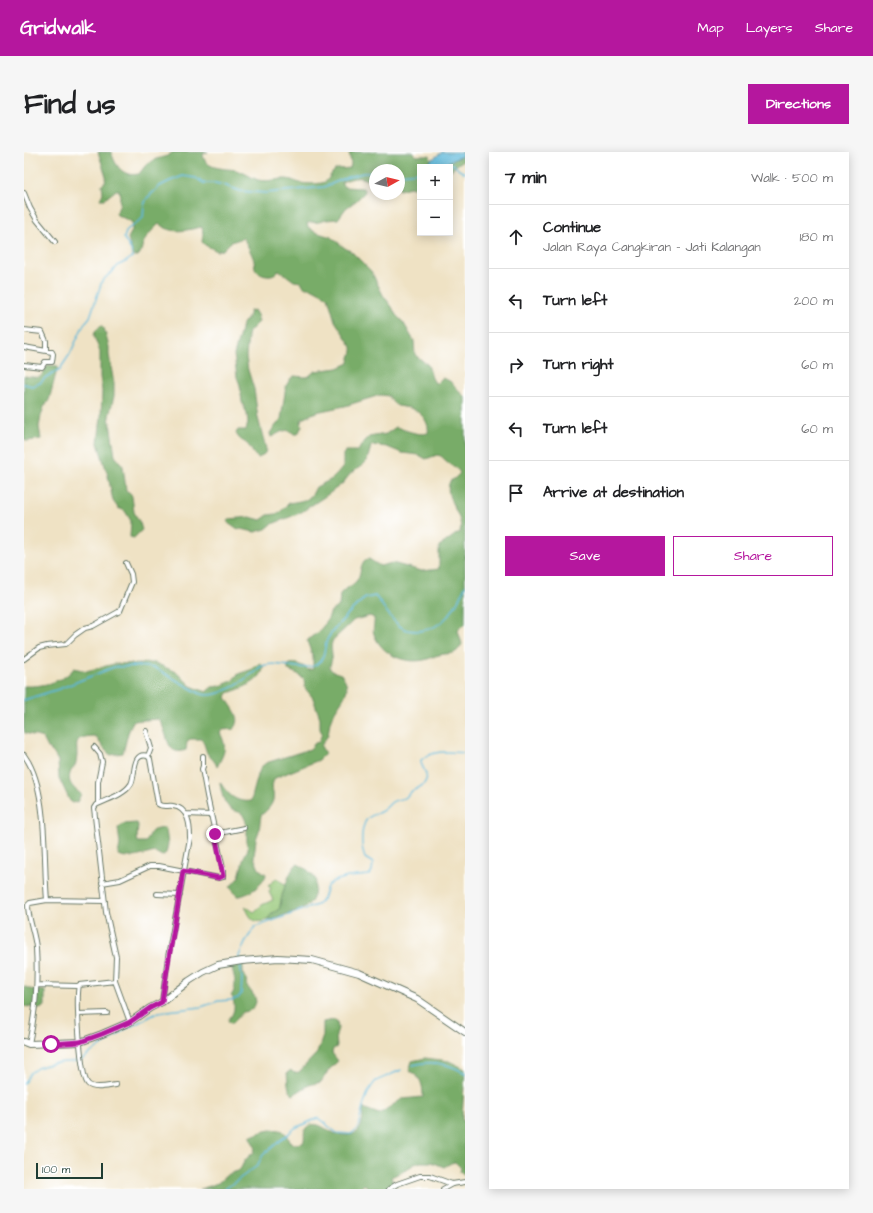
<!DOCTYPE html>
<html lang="en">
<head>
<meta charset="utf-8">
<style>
	:root { --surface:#fff; --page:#f6f6f6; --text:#202124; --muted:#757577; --line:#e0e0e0; --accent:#b5179e }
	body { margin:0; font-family:"Architects Daughter",sans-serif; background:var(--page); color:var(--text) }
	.controls { position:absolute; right:12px; top:12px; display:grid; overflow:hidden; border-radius:0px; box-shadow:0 2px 10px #0003 }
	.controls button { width:36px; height:36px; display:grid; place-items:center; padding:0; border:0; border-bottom:1px solid var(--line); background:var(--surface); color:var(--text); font:20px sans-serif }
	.compass { position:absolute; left:345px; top:12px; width:36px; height:36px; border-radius:50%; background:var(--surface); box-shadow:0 2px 10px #0003; rotate:82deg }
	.scale { position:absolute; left:12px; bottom:10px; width:67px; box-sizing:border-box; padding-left:4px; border:2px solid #1f3d34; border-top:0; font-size:11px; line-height:14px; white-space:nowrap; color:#1f3d34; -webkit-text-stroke:3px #fff; paint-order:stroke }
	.stop { position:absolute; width:12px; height:12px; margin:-9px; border:3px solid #b5179e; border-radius:50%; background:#fff }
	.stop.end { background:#b5179e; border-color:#fff; box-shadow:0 1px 4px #0008 }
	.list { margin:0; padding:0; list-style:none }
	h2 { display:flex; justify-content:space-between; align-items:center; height:52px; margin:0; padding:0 16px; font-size:17px }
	h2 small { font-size:13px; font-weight:400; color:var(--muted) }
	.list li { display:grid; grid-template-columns:26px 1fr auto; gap:12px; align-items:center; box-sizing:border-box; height:64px; padding:0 16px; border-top:1px solid var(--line) }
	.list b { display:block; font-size:15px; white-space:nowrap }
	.list p { margin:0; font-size:13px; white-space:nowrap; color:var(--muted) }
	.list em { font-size:13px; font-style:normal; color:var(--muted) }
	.actions { display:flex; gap:8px; padding:12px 16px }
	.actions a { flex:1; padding:9px 0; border:1px solid var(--accent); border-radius:0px; text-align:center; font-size:14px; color:var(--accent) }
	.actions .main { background:var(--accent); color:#fff }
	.icon { flex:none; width:22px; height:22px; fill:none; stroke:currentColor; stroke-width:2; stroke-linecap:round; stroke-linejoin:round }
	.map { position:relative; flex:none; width:441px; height:1037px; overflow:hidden; border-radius:0px }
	header { display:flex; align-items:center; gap:24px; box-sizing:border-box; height:56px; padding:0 20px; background:var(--accent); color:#fff }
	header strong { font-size:19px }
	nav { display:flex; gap:22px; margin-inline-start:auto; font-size:14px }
	.intro { display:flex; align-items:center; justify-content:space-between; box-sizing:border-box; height:96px; padding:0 24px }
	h1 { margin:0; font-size:28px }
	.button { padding:10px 18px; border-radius:0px; background:var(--accent); color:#fff; font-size:14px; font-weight:700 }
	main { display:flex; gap:24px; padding:0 24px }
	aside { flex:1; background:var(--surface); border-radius:0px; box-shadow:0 2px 10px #0003 }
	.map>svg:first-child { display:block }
	.green { fill:#96c777; stroke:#5a8256 }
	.forest { fill:#78ac68; stroke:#4c744e }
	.water { fill:#5cb8da; stroke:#3e7a87 }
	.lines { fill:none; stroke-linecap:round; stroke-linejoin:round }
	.stream { stroke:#5cb8da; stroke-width:1.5 }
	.street-casing { stroke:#687766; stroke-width:6 }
	.secondary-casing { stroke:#687766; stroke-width:8 }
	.street { stroke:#fff; stroke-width:4 }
	.secondary { stroke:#fff; stroke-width:6 }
	.route { stroke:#b5179e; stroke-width:5 }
</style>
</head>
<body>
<header>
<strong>Gridwalk</strong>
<nav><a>Map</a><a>Layers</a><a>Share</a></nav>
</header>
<div class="intro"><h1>Find us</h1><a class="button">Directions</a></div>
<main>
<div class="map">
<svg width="441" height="1037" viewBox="0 0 441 1037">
	<rect width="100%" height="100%" fill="#fff"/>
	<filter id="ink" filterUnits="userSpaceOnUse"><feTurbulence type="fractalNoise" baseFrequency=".025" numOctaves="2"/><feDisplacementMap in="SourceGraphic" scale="8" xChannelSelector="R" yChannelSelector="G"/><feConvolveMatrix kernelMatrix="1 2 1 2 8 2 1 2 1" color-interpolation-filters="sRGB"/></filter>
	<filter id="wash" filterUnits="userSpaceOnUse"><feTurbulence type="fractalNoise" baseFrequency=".012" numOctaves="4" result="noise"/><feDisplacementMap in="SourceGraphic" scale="16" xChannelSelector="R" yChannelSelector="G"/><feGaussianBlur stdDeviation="0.9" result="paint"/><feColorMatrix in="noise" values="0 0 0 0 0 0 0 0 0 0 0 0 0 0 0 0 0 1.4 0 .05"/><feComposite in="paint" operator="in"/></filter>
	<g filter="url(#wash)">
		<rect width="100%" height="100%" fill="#efe2c4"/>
		<!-- green -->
		<path class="green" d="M252 726 262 733C259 738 256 751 256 756 252 760 245 762 244 768 230 772 227 768 221 754L230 760 238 753 249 748 245 740 247 736 244 734Z"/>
		<!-- forest -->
		<path class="forest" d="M74 0H87C92 14 98 25 115 22L121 14 129 8 143 4 149 0H184L179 2C180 18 201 16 212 18 220 20 226 25 234 28 244 30 252 27 262 27 267 27 272 30 276 31 283 32 292 32 298 31 305 29 306 22 311 18 314 16 321 17 326 16L327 12 325 0H389L391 4C397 3 401 5 406 3 406 8 408 10 409 15H396V25L394 36 392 37 386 35 375 38V18H351V31C346 30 343 27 338 26 332 25 324 27 318 30V32L320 35 339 36 341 40 332 49 322 56 314 67 302 68 295 70 283 71 284 75 291 80 307 85 321 96 328 100 347 119 359 143 368 155 372 163 379 170 390 189 391 203 404 213 408 226 411 231H413L418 226C429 228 433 238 441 245V473L436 475 434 479 438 492C431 505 427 500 415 503 410 504 405 507 400 508 379 512 357 502 350 482 348 477 351 472 350 466L346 464 330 468 309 488C306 494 308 497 308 504 308 515 299 517 317 522 332 540 314 550 307 567 305 572 305 578 304 583 302 587 299 590 297 594L301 602 295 608 251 626C245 636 251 639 249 648 248 653 242 660 237 663L235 679 232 687 230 705 235 717 242 722C241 732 222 745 213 744L206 735 215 725 220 705 224 697C221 686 226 674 219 663 216 659 212 660 208 658 199 652 197 639 196 630 203 642 212 651 227 649L234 623 237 615 242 611 286 597 291 591 295 590 298 581 296 577V566L289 546 281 536 280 528 274 522 264 518V513C269 509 281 514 284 518L289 517V505L283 489C286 485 289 484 293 481 300 474 304 468 307 459L315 454 316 442C321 436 328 435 333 428 337 422 336 413 341 408L345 407 356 414 368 411 398 419 415 417V394C423 390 428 384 436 380 441 363 418 347 426 329L430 327 436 321C433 315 423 311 417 304L413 303 402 307 395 303 378 301 363 295 349 293 347 294 343 309 338 314 327 321 319 331 306 341 276 361 248 372 242 377 231 380 211 376 204 371 205 367 226 365 237 368 244 363 252 362 256 360 265 351 282 348 288 343 292 335 308 327 314 321 319 315V302L322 299H334L338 292 345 285 362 282 372 275C382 278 394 284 404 281 406 270 396 259 386 256 382 255 378 255 374 254 369 252 367 248 365 244L356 243 321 254 292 260 278 267 277 270 278 274 274 282H270C262 274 255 282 247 285L246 281 257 267 262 234 266 227 270 224 281 225 285 224 291 219 314 216 325 211C325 205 329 201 328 195L311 169 304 145 287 136H282L279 134 277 130 270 129 255 118C253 120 250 123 247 123 242 124 232 121 231 116 230 114 231 111 230 109 230 106 221 88 219 86L207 90 199 98 193 99 181 93 178 90 179 82 178 75C161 78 150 83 135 72 130 76 121 86 119 92 117 97 118 100 114 104H109L104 86 108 79V70L93 63 92 62C96 53 97 47 95 38H92L81 47H76L79 41 78 32 81 30 82 24Z
			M438 0H441V8L435 11 426 19V15H420L424 10 437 5Z
			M230 158 233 163 235 170 225 180 224 184 222 205 224 218 230 237 234 266 242 297 241 301 235 306C228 303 229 298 224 293 220 288 216 290 212 281L214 278H222L224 271 223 262 218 250 216 233 213 225 210 203 218 174 220 170 223 168 226 159Z
			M77 173 80 176 85 195V203L90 232V244L85 264 91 304 99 314 102 338 108 344 110 360 116 371 118 378 110 386 106 385 107 369 101 359 94 356 89 349 84 324 74 291 77 265 78 239 76 225V200L70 184 71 180Z
			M24 213 34 214 25 248 20 255 17 264 15 275 17 287 3 289 0 287V224C20 226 14 228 24 213Z
			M131 511 152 520 167 534 182 540 188 535 196 534 208 529 214 522 226 518 236 511 239 513C241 529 216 537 204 541L202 545C207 556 220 565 210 577L198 578 196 581C204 596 200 601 193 615 191 608 186 606 183 601 181 596 181 592 177 587H166L163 590 162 598C144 605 144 586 139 575 138 572 136 569 134 567L109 569 104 581 99 601 87 603C80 599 76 590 71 584 44 585 56 593 52 611 51 614 49 617 47 619 42 630 49 636 57 642L53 650 49 651 46 649 35 626 34 609 30 602 24 596 19 586 1 581 0 576V534C17 535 40 530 50 516L62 519 90 512Z
			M99 672 113 671 114 673 113 686 114 690H122C129 679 123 678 141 676L142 678 144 692 142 701 138 704 131 700C118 703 107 708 94 703L96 692 94 676Z
			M273 712C281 715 288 721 292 728 291 735 291 747 285 752 277 759 257 763 247 768H244C245 762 252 760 256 756 256 747 265 718 273 712Z
			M219 807V820L222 826 223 834 231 845 232 850 230 855 225 859 219 860 209 871H206L204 868C211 860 211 856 209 846L207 844C215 833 209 820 205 808Z
			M0 834 5 837 21 839V854L16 857 0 854Z
			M310 868 313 870 314 876 312 883 313 895 309 897 308 901 314 909 304 919 297 930 285 933 269 943C263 938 264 928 263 921L267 918 270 921 275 920 293 901 299 884V870Z
			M401 906 425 909 441 917 438 966V968L441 969V1023L436 1020 437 1016 431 1010 427 1011 420 1015 408 1010H396L388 1013 386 1016 367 1025 369 1031 361 1037H344L341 1032 335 1037H176L194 1031 204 1022 214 1019 217 1016 221 1008 230 1000 231 995 226 985C233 981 255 973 261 981 263 983 264 987 265 990L271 992 279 991C282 986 278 979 283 975 293 968 300 977 308 980 313 983 318 983 323 983 339 983 339 968 339 956L355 962 378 947 399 945C399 933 397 924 385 919L388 909Z"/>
		<!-- water -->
		<path class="water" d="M418 0H438V4L424 10 420 15H409L406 9Z"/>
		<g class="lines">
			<!-- stream -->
			<path class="stream" d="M421 15 429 12 435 18 441 21
				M375 22 396 20
				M0 232 8 234 16 231 22 225 36 217 46 202 60 172 66 165 78 129 95 113 103 109 108 105 107 98 100 86 102 80 104 77 119 66 120 53 123 46 136 34 146 29 159 24 172 26 179 31H191L200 33 216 39 242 41 300 35 324 25 339 21H351
				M0 548 35 537 90 515 114 514 131 516 175 541C177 542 180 543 183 543 197 544 219 529 229 521 232 520 234 516 236 515 252 506 278 522 293 512 301 507 300 496 303 488 307 479 334 450 342 446 344 445 348 445 351 444 360 454 366 468 377 475 382 479 389 479 395 479 421 477 432 455 441 434
				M215 807V804L221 790 231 775 293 753 299 747 303 734 310 729 324 725 345 723 348 719 349 711 341 706C337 696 336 676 343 667 347 663 352 662 356 660 361 658 364 653 368 650 372 647 378 648 382 645 385 643 385 640 388 639 394 636 400 634 402 628 405 621 396 615 397 608 410 597 426 600 441 601
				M389 913C408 908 424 911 441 921
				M0 931 6 921 13 916 29 911 56 909 73 896 88 888 100 878 135 860 177 855 194 849 207 848 214 846 217 842 218 825 216 811
				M201 1037 233 1014 239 1003 271 976 294 966 313 981 327 982 334 976C337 962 341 940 352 929 354 928 373 920 377 918"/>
		</g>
	</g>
	<g filter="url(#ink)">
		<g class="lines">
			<!-- street casing -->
			<g class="street-casing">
				<path id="street" d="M0 41 6 56 13 68 31 90
					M0 178 18 180 22 189V198
					M0 195 28 200 29 202 28 210H21L18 215 0 213
					M0 507 15 496 23 494 42 492 51 483 61 476 69 474 96 459 108 430 107 422 102 411
					M122 579 127 596 124 604 126 607 134 652C139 656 144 653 149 654 165 656 166 674 166 686L144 805 138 850
					M70 595 76 602 78 610 74 630V652
					M0 603C25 637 19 707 23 748L6 751 4 753C4 767 11 782 12 796 14 829 12 859 5 892
					M162 662 187 663
					M191 682 220 676
					M78 731 96 728 126 714H135L195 726 199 725V717L183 644 178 617 179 614V604
					M133 742 156 743
					M23 748 81 749
					M91 829 55 833C52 846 56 924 64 932 70 938 84 934 92 933
					M13 833 54 834
					M54 862 83 861
					M106 870 91 829 92 805 82 760 70 656 72 653C83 647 99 644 107 632 112 624 107 599 124 604
					M365 1037 373 1032 396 1024H406L428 1032 441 1030
					M419 1037 428 1032"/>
			</g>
			<!-- secondary casing -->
			<g class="secondary-casing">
				<path id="secondary" d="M0 890 5 892 56 890 78 882 106 870 126 856 138 850 165 829 179 820 194 813 218 809 254 806 288 808 335 821 393 847 441 880"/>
			</g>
			<!-- street -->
			<use href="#street" class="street"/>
			<!-- secondary -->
			<use href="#secondary" class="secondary"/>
		</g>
	</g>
	<g class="lines" filter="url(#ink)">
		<!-- route -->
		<path class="route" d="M27 892 56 890 78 882 106 870 126 856 138 850C144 806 153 763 159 719L195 726 199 724 191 682"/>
	</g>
</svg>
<div class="controls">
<button>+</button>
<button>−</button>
</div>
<svg class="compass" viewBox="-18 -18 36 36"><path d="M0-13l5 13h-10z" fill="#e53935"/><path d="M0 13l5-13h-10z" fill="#757577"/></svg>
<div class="scale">100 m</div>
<div class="stop" style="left:27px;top:892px"></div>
<div class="stop end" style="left:191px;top:682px"></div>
</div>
<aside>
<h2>7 min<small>Walk · 500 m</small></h2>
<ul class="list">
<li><svg class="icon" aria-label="ahead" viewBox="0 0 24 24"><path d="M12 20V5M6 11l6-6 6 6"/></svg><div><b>Continue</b><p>Jalan Raya Cangkiran - Jati Kalangan</p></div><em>180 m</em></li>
<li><svg class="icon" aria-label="left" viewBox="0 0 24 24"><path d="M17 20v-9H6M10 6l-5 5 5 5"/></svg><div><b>Turn left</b></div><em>200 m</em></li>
<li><svg class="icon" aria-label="right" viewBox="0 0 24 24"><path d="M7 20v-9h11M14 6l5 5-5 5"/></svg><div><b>Turn right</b></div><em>60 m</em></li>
<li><svg class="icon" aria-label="left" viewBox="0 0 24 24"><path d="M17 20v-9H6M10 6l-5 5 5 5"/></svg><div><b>Turn left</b></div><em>60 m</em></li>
<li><svg class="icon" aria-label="arrive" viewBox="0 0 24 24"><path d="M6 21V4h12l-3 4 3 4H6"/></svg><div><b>Arrive at destination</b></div></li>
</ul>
<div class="actions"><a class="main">Save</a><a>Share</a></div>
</aside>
</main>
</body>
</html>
